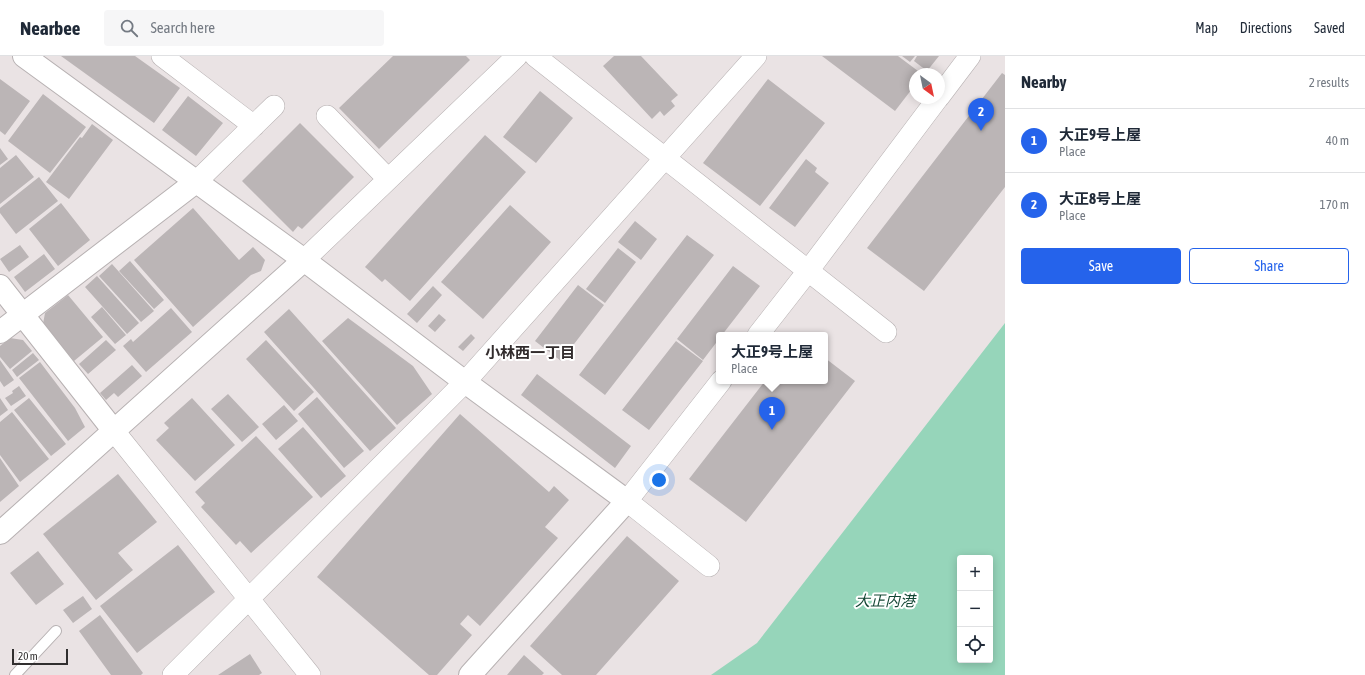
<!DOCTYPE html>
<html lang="en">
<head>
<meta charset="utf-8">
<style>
	:root { --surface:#fff; --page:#f6f6f7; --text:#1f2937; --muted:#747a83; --line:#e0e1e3; --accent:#2563eb }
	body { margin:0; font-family:"Asap Condensed","Noto Sans JP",sans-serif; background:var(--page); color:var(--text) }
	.controls { position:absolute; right:12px; bottom:12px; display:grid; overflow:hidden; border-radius:4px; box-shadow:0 2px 10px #0003 }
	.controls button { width:36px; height:36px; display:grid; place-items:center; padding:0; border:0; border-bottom:1px solid var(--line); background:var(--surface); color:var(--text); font:20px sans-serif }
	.compass { position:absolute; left:909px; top:12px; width:36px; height:36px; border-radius:50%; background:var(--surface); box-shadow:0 2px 10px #0003; rotate:147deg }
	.scale { position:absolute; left:12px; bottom:10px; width:56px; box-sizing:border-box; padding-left:4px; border:2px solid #312f2f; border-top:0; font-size:11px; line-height:14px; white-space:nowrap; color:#312f2f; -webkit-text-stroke:3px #fff; paint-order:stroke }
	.you { position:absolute; left:659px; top:424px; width:14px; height:14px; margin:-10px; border:3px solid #fff; border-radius:50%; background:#1a73e8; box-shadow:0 0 0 6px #1a73e833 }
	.badge { display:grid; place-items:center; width:26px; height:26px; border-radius:50%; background:var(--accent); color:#fff; font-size:13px; font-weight:700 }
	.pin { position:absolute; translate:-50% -33px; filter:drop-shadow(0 1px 2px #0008) }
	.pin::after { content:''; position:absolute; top:21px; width:14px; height:12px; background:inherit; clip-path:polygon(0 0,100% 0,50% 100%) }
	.popup { position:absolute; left:716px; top:276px; width:112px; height:52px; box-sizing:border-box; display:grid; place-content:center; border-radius:4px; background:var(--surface); filter:drop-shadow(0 1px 3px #0005); font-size:13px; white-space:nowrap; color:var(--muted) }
	.popup b { font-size:15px; color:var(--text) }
	.popup::after { content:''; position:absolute; left:50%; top:100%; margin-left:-8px; border:8px solid transparent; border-top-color:var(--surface) }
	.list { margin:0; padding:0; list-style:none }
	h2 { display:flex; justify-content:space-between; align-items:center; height:52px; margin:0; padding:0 16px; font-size:17px }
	h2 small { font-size:13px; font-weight:400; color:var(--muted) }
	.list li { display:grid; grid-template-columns:26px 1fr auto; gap:12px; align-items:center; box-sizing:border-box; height:64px; padding:0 16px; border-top:1px solid var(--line) }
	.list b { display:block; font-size:15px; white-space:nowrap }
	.list p { margin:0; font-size:13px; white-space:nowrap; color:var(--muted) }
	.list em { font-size:13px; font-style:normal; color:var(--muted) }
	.actions { display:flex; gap:8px; padding:12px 16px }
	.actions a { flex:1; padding:9px 0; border:1px solid var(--accent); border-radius:4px; text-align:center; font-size:14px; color:var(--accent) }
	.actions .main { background:var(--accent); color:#fff }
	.icon { flex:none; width:22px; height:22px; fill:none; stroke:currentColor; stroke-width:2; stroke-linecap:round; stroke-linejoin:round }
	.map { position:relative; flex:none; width:1005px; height:619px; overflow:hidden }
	header { display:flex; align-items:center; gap:24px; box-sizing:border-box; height:56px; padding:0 20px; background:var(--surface); border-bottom:1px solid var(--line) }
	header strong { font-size:19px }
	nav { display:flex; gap:22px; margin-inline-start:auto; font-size:14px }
	.search { width:280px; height:36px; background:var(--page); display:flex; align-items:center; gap:10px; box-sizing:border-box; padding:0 14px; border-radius:4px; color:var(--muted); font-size:15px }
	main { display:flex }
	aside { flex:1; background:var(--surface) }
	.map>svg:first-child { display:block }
	.water { fill:#96d5ba; fill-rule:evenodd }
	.building { fill:#bbb5b6 }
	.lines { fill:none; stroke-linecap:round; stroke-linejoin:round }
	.service-casing { stroke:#b7b1b2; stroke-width:12 }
	.minor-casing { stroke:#b7b1b2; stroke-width:22 }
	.tertiary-casing { stroke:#b7b1b2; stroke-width:24 }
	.service { stroke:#fff; stroke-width:10 }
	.minor { stroke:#fff; stroke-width:21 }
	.tertiary { stroke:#fff; stroke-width:22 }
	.labels { text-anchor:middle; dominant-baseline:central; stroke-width:4; stroke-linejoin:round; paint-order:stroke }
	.neighbourhood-label { font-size:15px; font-weight:bold; fill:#322c2d; stroke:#fff }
	.water-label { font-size:15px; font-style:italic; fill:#144735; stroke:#fff }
</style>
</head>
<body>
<header>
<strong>Nearbee</strong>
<div class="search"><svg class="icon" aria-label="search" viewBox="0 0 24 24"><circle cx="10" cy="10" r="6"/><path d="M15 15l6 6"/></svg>Search here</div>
<nav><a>Map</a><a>Directions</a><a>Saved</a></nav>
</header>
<main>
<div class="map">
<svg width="1005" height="619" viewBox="0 0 1005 619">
	<rect width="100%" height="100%" fill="#eae3e4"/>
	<!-- water -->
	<path class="water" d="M1005 267V619H711L757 587ZM960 502H990V604H960Z"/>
	<!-- building -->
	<path class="building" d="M61 0H135L180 32 154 67Z
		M393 0H466L470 4 379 93 339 52Z
		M614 0H641L678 39 671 45 675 50 664 60 660 55 652 63 603 10Z
		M822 0H898L922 18H915V29L895 55Z
		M902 0H915L910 6Z
		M917 0H939L927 15 914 5Z
		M1002 17 1005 19V131L924 235 867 192Z
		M0 23 30 45 5 79 0 75Z
		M768 23 825 67 760 150 703 107Z
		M540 35 573 62 536 107 503 81Z
		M43 38 86 71 50 117 8 85Z
		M188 40 223 67 196 100 162 74Z
		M300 67 354 121 302 173 298 170 293 176 242 125Z
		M92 68 113 84 69 143 46 126 80 81 82 82Z
		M485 79 526 116 410 245 385 223 382 226 365 211Z
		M0 92 8 103 0 109Z
		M16 99 34 121 0 148V112Z
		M806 103 817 112 815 116 829 127 795 171 769 152Z
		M39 121 58 145 16 178 0 157V152Z
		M61 147 90 184 58 210 29 173Z
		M510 149 551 186 483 263 441 226Z
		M193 152 239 204 253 191 265 204 261 215 251 219 193 271 134 204Z
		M635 165 657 183 641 204 618 186Z
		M687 179 714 199 605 339 579 319Z
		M20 189 29 201 9 216 0 203Z
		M618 192 636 206 605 247 586 233Z
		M44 198 55 213 25 236 14 221Z
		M130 205 164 244 154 253 119 215Z
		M112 208 154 255 141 266 99 220Z
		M733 210 760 230 722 279H719V283L703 304 677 283Z
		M97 220 139 267 127 278 85 231Z
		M578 229 604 249 561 305 535 285Z
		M433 230 442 239 417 267 407 258Z
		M68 239 103 281 74 305 43 268 45 257Z
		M102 251 126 279 115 288 91 261Z
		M171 252 192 276 146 316 123 290 131 283 133 286Z
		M289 253 396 372 370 395 264 276Z
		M439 258 446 264 435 276 428 270Z
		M348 262 413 310 432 338 397 369 322 285Z
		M471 278 475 282 463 295 458 291Z
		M10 282 23 284 32 295 10 313 0 301V290Z
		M106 284 116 294 88 318 79 308Z
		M266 284 314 336 294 355 246 303Z
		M676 285 703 305 649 374 622 354Z
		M33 297 39 304 17 321 12 314Z
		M825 302 855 325 746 466 689 423 765 325H825Z
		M0 304 14 324 4 331 0 325Z
		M40 306 75 352 85 371 68 385 19 322Z
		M132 309 142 320 118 341 114 337 106 344 100 337Z
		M537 318 631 390 615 412 521 339Z
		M19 330 26 340 11 350 5 342 13 337 12 335Z
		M228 338 259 371 242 386 211 353Z
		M317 341 364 395 344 412 298 358Z
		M0 342 8 354 0 360Z
		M29 342 66 388 51 400 14 354Z
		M192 342 235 389 195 425 156 384 169 372 164 367Z
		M284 349 298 365 276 384 262 368Z
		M12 356 49 403 20 426 0 399V366Z
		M460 358 549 436 554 430 569 444 545 471 558 482 480 570 468 559 460 568 472 579 437 619H429L317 521Z
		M303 371 346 420 321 442 278 393Z
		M256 380 313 441 251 497 240 485 236 489 201 451 205 447 195 436Z
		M0 402 19 430 0 446Z
		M118 418 157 466 118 497 133 514 96 544 43 478Z
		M627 480 679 525 596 619H562L530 590Z
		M178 489 215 536 137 597 100 550Z
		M38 495 64 528 36 549 10 517Z
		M83 540 92 553 73 567 63 554Z
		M100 559 143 617 141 619H111L79 575Z
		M250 598 262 617 259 619H218Z
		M524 599 544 617 542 619H507Z"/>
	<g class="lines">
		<!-- service casing -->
		<g class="service-casing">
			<path id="service" d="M15 619 56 575"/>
		</g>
		<!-- minor casing -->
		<g class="minor-casing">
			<path id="minor" d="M162 0 254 70
				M535 0 886 276
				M939 41 970 0
				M327 60 388 123
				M197 125 274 50
				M304 204 517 0
				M758 279 808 215 938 42
				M114 375 310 619
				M709 510 627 445 721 325
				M173 619 465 326 756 0"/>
		</g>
		<!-- tertiary casing -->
		<g class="tertiary-casing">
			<path id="tertiary" d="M24 0 304 204 465 326 627 445 470 619
				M0 230 114 375
				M0 276 197 125
				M0 477 304 204"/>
		</g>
		<!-- service -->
		<use href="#service" class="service"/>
		<!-- minor -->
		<use href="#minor" class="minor"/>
		<!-- tertiary -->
		<use href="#tertiary" class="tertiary"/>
	</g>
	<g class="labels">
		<!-- neighbourhood labels -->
		<g class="neighbourhood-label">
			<text x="530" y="296">小林西一丁目</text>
		</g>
		<!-- water labels -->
		<g class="water-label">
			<text x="885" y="544">大正内港</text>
		</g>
	</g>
</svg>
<div class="controls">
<button>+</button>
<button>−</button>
<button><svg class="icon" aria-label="locate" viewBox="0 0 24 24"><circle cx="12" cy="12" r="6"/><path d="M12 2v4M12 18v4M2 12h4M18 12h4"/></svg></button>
</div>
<svg class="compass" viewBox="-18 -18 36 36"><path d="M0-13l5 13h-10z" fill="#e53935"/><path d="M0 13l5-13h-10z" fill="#747a83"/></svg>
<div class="scale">20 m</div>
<div class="you"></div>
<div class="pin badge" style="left:772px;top:374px">1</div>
<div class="popup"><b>大正9号上屋</b>Place</div>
<div class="pin badge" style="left:981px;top:75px">2</div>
</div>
<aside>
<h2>Nearby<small>2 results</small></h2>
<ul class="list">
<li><span class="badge">1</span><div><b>大正9号上屋</b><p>Place</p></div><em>40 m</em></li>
<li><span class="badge">2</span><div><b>大正8号上屋</b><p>Place</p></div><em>170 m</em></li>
</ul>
<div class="actions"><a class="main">Save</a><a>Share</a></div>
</aside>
</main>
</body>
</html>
